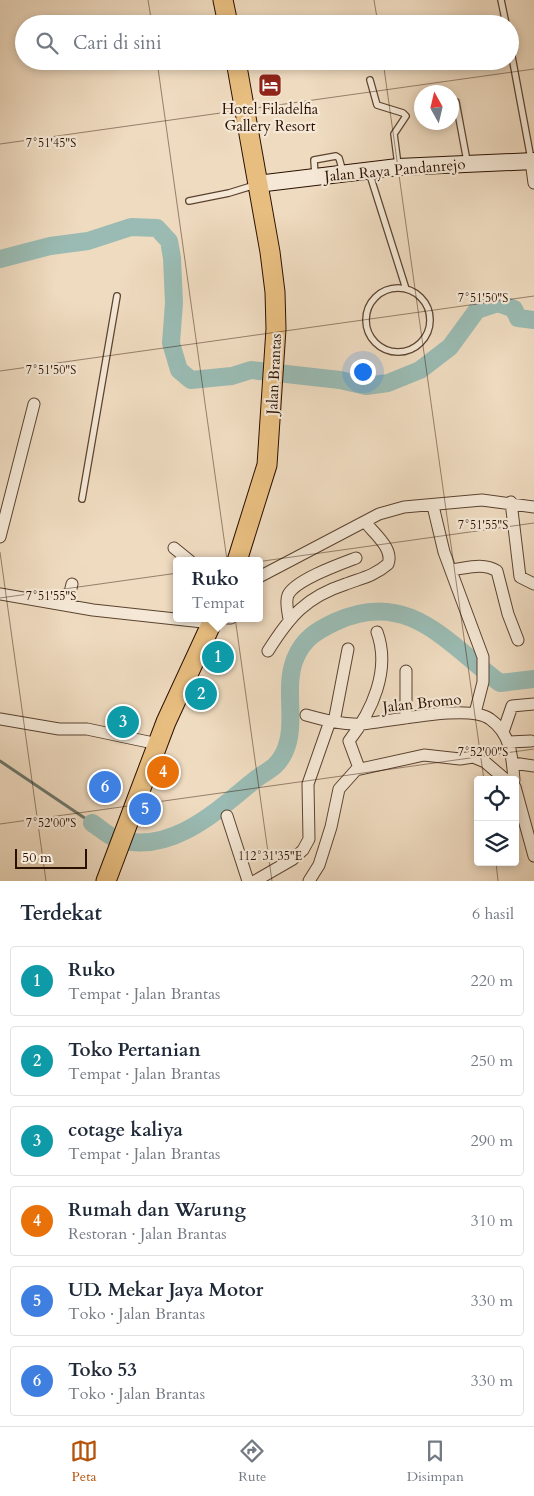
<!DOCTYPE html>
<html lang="id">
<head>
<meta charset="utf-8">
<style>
	:root { --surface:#fff; --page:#f6f6f7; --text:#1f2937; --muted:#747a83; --line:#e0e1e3; --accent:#b45309 }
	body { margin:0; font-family:Cardo,serif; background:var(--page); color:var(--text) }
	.controls { position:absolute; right:15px; bottom:15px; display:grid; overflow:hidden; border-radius:5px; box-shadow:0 2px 8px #0003 }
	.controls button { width:45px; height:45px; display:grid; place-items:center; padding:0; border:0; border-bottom:1px solid var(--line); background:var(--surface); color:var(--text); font:25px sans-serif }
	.compass { position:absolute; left:414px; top:85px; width:45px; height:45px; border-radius:50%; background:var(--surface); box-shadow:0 2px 8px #0003; rotate:352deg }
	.scale { position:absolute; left:15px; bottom:12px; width:72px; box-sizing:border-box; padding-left:5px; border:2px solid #2a1000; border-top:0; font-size:14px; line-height:18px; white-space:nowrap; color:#2a1000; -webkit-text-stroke:4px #f5e8d6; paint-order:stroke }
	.you { position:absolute; left:362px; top:371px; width:18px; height:18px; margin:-12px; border:4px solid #fff; border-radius:50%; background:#1a73e8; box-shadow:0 0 0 8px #1a73e833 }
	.badge { display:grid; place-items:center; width:32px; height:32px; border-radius:50%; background:var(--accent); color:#fff; font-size:16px; font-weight:700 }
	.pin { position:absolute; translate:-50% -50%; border:2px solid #fff; box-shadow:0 1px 5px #0006 }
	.popup { position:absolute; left:173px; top:557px; width:90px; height:65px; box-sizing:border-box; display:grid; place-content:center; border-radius:5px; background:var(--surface); filter:drop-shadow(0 1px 4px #0005); font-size:16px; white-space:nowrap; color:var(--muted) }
	.popup b { font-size:19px; color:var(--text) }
	.popup::after { content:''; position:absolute; left:50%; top:100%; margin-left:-10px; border:10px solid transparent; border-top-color:var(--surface) }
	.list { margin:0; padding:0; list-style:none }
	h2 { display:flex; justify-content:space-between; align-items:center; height:65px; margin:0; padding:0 20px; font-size:21px }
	h2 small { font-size:16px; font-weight:400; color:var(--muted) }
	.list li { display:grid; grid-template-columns:32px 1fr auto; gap:15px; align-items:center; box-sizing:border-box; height:70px; margin:0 10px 10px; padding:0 10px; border:1px solid var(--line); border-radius:5px }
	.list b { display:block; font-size:19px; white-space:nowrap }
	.list p { margin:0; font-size:16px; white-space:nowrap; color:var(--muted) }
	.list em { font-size:16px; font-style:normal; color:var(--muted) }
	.icon { flex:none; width:28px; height:28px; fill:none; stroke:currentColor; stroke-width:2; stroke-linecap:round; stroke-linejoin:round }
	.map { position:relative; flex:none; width:534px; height:881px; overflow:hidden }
	.search { position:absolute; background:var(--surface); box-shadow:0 2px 8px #0003; left:15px; right:15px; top:15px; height:55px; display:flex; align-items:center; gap:12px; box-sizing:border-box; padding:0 18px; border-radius:28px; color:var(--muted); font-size:19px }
	.sheet { height:545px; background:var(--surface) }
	nav { display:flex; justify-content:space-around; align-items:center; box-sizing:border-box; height:70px; border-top:1px solid var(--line); background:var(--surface); font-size:14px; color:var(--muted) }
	nav a { display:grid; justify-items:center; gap:2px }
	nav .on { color:var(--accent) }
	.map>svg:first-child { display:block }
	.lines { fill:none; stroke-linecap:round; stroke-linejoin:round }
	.stream { stroke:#6d776b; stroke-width:3 }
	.river { stroke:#9abbb3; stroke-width:18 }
	.service-casing { stroke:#5b4330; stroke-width:8 }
	.minor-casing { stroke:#5b4330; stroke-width:13 }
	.secondary-casing { stroke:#2a1000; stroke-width:18 }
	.primary-casing { stroke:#2a1000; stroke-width:21 }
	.service { stroke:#f5e8d6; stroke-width:5.5 }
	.minor { stroke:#f5e8d6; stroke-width:11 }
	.secondary { stroke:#f5e8d6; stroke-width:16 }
	.primary { stroke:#e8be80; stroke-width:19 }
	.ticks { fill:none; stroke:#2a1000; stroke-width:1; stroke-opacity:0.45 }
	.labels { text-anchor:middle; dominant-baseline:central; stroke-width:4.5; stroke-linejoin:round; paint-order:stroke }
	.poi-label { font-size:15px; fill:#2a1000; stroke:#f5e8d6 }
	.street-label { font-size:15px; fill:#2a1000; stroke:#f5e8d6 }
	.ticks-label { font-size:12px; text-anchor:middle; fill:#2a1000; stroke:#f5e8d6; stroke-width:4.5; stroke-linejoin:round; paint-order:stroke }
</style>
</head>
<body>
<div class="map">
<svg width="534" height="881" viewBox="0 0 534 881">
	<rect width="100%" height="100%" fill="#efdbc0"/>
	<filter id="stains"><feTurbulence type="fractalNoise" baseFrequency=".004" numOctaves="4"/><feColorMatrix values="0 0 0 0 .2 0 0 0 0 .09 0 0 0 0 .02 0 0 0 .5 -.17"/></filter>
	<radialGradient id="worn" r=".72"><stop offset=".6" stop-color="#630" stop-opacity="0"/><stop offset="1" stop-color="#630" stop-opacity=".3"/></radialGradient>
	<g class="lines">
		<!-- stream -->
		<path class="stream" d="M0 761 92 823"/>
		<!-- river -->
		<path class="river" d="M0 259 50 246 88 241 131 227 157 228 169 241 172 258 174 303 171 343 179 370 191 380 232 376 251 370 340 380 366 386 388 383 420 370 450 347 477 310 498 303 514 309 518 318 534 320
			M92 823C100 828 108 836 117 839 169 855 215 813 251 783 264 771 275 771 284 753 298 724 283 689 295 659 303 639 316 631 335 622 408 588 447 643 500 683L534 679"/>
		<!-- service casing -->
		<g class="service-casing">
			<path id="service" d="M501 0 506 24
				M510 46 531 159
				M370 80 377 105 403 113 406 116 394 134 398 165
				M456 102 467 161
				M369 172 406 289
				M315 175 314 160 336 156 339 158 343 172
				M189 201 229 193 255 185
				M366 320a32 32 0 1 1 64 0a32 32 0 1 1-64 0Z
				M82 499 117 296"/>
		</g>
		<!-- minor casing -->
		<g class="minor-casing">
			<path id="minor" d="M531 161 534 183
				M511 502 520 577 534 584
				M433 506 444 552 483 657V682L475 713
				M0 537 34 404
				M174 548 190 561
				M451 570C467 568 483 562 497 571L508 614 518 640
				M259 577 379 514 404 507 482 500 534 507
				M0 594 93 610 212 623
				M67 605 72 584
				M227 618H231
				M289 619C288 612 285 602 288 595 295 580 340 564 356 558
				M268 651C290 616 306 597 346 584 362 578 374 576 388 564 394 549 374 533 365 522
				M406 671V718
				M306 715C324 720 343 725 362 724 390 722 469 703 490 719 511 734 512 756 514 780
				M0 719 59 729H87L158 744
				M334 722 348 649
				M503 732 512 706 534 704
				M509 742 531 741
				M513 763 534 766
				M359 768 349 741C372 711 391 670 377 632
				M515 787 534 856
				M227 816 248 881
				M255 881 293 859 303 850 309 839 308 784 330 721
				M309 881 319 865 331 827 339 789 356 770 424 755 460 759 473 757 485 762 506 780"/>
		</g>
		<!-- secondary casing -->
		<g class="secondary-casing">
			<path id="secondary" d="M257 184 398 167 534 161"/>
		</g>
		<!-- primary casing -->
		<g class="primary-casing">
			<path id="primary" d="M223 0 228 24
				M236 61 270 252 275 292 276 329 267 465 237 561
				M106 881 166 722 214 618"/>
		</g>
		<!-- service -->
		<use href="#service" class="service"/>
		<!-- minor -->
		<use href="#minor" class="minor"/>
		<!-- secondary -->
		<use href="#secondary" class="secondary"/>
		<!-- primary -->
		<use href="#primary" class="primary"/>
	</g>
	<!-- ticks -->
	<path class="ticks" d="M148 0 152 24M374 0 378 24M157 61 272 881M383 61 484 780M0 144 534 69M0 371 534 296M0 552 46 881M0 598 534 523M0 824 534 749M496 862 498 881"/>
	<!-- icons -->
	<defs>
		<g id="hotel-square" transform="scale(1.25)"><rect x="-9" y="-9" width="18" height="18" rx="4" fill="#8f2418" stroke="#f5e8d6"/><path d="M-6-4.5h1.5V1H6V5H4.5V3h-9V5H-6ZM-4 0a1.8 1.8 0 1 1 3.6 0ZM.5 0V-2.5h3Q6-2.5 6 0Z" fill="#fff"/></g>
	</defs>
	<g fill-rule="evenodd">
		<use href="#hotel-square" x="270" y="85"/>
	</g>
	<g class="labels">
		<!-- poi labels -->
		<g class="poi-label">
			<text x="270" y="109">Hotel Filadelfia<tspan x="270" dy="17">Gallery Resort</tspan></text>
		</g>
		<!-- street labels -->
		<g class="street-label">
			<text transform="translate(395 170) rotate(-5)">Jalan Raya Pandanrejo</text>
			<text transform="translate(274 374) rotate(-87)">Jalan Brantas</text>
			<text transform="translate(422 703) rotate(-6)">Jalan Bromo</text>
		</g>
	</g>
	<g class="ticks-label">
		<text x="51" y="147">7°51'45"S</text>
		<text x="483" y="302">7°51'50"S</text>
		<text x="51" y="374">7°51'50"S</text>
		<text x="483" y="529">7°51'55"S</text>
		<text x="51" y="600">7°51'55"S</text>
		<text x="483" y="756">7°52'00"S</text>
		<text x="51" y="827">7°52'00"S</text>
		<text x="270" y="860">112°31'35"E</text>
	</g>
	<rect width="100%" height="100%" filter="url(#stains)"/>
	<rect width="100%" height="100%" fill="url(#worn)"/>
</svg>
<div class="controls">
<button><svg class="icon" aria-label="locate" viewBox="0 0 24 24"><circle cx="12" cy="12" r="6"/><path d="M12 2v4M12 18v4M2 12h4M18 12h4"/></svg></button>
<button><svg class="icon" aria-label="layers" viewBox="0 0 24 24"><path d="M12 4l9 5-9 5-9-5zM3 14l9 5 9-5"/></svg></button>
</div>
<svg class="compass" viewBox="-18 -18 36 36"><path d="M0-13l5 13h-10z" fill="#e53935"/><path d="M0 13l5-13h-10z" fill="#747a83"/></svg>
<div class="scale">50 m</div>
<div class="you"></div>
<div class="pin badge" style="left:218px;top:657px;background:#0f9aa8">1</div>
<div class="popup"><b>Ruko</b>Tempat</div>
<div class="pin badge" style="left:201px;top:694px;background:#0f9aa8">2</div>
<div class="pin badge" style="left:123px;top:722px;background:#0f9aa8">3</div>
<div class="pin badge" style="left:163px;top:772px;background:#e8710a">4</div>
<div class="pin badge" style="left:145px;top:809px;background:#3f7fe0">5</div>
<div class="pin badge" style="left:105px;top:787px;background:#3f7fe0">6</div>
<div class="search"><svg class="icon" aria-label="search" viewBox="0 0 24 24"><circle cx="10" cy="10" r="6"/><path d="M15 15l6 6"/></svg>Cari di sini</div>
</div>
<section class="sheet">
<h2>Terdekat<small>6 hasil</small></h2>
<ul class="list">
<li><span class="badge" style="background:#0f9aa8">1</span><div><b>Ruko</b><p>Tempat · Jalan Brantas</p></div><em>220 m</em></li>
<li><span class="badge" style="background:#0f9aa8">2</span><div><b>Toko Pertanian</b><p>Tempat · Jalan Brantas</p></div><em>250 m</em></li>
<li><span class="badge" style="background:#0f9aa8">3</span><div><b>cotage kaliya</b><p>Tempat · Jalan Brantas</p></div><em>290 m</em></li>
<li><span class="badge" style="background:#e8710a">4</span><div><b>Rumah dan Warung</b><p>Restoran · Jalan Brantas</p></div><em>310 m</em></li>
<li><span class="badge" style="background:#3f7fe0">5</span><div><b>UD. Mekar Jaya Motor</b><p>Toko · Jalan Brantas</p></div><em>330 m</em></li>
<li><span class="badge" style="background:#3f7fe0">6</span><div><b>Toko 53</b><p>Toko · Jalan Brantas</p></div><em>330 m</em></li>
</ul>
</section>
<nav>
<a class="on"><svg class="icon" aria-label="map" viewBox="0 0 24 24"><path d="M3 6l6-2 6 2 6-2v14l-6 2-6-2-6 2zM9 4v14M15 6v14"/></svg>Peta</a>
<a><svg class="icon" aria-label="directions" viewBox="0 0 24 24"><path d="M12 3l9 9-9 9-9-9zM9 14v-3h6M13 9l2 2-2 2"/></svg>Rute</a>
<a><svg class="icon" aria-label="saved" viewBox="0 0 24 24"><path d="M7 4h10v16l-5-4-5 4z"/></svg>Disimpan</a>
</nav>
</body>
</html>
